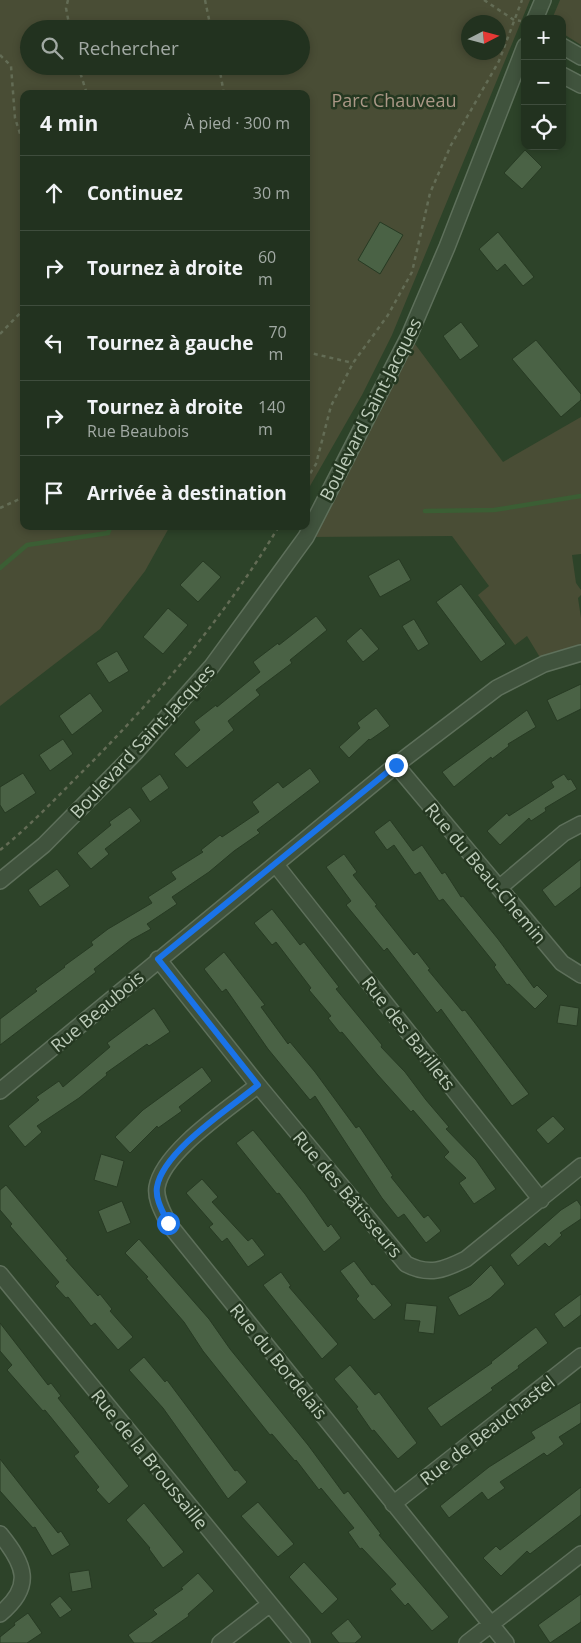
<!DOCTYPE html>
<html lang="fr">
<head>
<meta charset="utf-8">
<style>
	:root { --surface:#22321f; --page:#2a3a28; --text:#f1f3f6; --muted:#a2aaa4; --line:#3f4d3d }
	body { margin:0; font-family:"Open Sans",sans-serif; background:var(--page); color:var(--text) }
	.controls { position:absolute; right:15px; top:15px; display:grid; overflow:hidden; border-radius:10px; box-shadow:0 2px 8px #0003 }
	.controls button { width:45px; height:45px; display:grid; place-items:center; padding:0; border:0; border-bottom:1px solid var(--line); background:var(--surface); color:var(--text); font:25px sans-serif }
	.compass { position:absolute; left:461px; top:15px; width:45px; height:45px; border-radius:50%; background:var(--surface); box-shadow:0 2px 8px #0003; rotate:84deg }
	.stop { position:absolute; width:15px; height:15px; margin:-11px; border:4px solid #1a73e8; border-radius:50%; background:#fff }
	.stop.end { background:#1a73e8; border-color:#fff; box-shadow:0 1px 5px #0008 }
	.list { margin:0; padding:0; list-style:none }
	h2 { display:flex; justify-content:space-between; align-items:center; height:65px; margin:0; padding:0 20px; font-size:21px }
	h2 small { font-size:16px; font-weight:400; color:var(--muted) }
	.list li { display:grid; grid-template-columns:32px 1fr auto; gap:15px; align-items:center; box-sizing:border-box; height:75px; padding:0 20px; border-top:1px solid var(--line) }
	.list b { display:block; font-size:19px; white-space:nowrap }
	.list p { margin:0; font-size:16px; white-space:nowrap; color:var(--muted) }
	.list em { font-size:16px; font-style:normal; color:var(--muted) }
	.icon { flex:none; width:28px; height:28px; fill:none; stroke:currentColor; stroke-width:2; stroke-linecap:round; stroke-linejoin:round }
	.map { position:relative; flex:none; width:581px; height:1643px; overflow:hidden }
	.search { position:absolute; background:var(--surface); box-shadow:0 2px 8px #0003; left:20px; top:20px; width:290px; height:55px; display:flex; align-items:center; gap:12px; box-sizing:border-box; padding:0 18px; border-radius:28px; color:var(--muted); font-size:19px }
	.panel { position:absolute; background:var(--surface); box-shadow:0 2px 8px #0003; left:20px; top:90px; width:290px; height:440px; border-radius:10px }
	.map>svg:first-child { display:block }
	.green { fill:#494d35; fill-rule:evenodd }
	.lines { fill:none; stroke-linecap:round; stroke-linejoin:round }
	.stream { stroke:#3b5e34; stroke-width:4.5 }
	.building { fill:#4a6245; stroke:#273a23 }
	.minor-casing { stroke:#5e705b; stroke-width:18 }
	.path { stroke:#636c55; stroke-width:2.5; stroke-dasharray:4 4; stroke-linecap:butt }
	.minor { stroke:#40533d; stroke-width:15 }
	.route { stroke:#1a73e8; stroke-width:6 }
	.labels { text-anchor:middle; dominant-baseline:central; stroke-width:5; stroke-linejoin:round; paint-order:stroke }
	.park-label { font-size:18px; fill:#ab9887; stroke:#253821 }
	.street-label { font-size:18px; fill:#bdccba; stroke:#253821 }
</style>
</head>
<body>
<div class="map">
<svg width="581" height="1643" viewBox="0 0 581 1643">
	<rect width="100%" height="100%" fill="#2d4329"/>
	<!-- green -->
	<path class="green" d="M0 0H530L392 335 362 395 306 493V94H24V526H170L145 571 100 629 0 706ZM468 22H498V52H468ZM29 29H301V66H29Z
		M560 0H581V45L562 33V19H552Z
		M409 336 503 462 581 417V554L572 555 576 583 581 590V595L578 598 581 618V653L544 664 527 636 515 645 478 595 489 586 452 536 306 537Z"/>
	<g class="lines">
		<!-- stream -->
		<path class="stream" d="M425 511 494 510 581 496
			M0 568 27 545 108 533 111 526"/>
	</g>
	<!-- building -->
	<path class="building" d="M525 150 542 167 522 189 504 173Z
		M380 222 403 235 380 274 358 260Z
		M498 232 534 277 523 286 505 264 497 271 479 249Z
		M461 322 479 346 460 360 443 336Z
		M536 340 581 394V400L561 417 512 359Z
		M399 559 411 580 380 597 368 576Z
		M203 561 221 577 198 602 180 585Z
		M461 584 506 644 481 662 436 602Z
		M168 608 188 625 163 654 143 637Z
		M316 616 327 630 290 660 292 663 256 690 260 695 228 721 234 730 187 768 174 754 200 730 194 722 216 705 217 707 260 672 253 662 278 643 279 645Z
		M414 619 429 644 418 651 402 626Z
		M361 628 379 649 363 662 346 641Z
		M117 651 129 671 109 683 96 663Z
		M581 684V709L557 721 547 700Z
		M90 693 103 711 72 735 59 716Z
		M376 708 390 726 370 740 369 739 349 758 339 747 360 728 357 723Z
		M527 710 536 727 508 744 509 746 492 759 491 757 454 787 442 772Z
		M63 739 73 754 50 771 39 755Z
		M310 768 320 782 257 830 260 833 234 851 209 872 172 897 177 904 147 924 151 929 131 940 94 969 96 972 0 1045V1019L37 991 35 989 65 967 64 966 93 945 91 942 108 929 152 903 148 897 176 879 171 872 203 852 201 850 220 835 222 837 259 812 252 802 278 782 283 788Z
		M23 773 36 793 5 813 0 805V787Z
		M160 774 169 788 150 802 141 788Z
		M564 774 568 780 571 779 577 789 545 808 546 811 531 821 529 818 500 845 487 831 507 813 509 816 554 787 551 782Z
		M130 807 141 821 105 849 109 854 91 869 77 853 111 825 109 822Z
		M390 820 413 851 422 845 442 874 445 872 461 897 463 896 498 939 534 988 537 985 548 996 535 1009 509 984 507 985 494 967 496 965 443 899 439 901 420 872 415 875 394 845 387 850 374 832Z
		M344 854 357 872 353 875 377 905 375 906 414 955 417 952 430 969 428 970 462 1011 465 1010 529 1094 512 1106 441 1009 437 1013 387 948 384 951 346 905 351 901 326 867Z
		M581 859V887L555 907 542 890Z
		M57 869 70 886 40 907 28 890Z
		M272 909 300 945 304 942 339 987 336 989 382 1045 381 1047 405 1072 426 1100 449 1127 446 1129 476 1160 496 1189 474 1204 459 1183 466 1178 444 1157 449 1152 413 1110 411 1112 377 1074 342 1032 340 1033 328 1018 331 1016 309 990 311 988 276 942 272 945 254 923Z
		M224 952 265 1005 261 1007 288 1044 290 1042 315 1072 356 1128 359 1126 393 1176 391 1177 424 1218 428 1215 441 1231 426 1243 404 1214 398 1218 382 1198 315 1096 310 1100 268 1049 226 989 222 992 204 969Z
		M560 1005 579 1008 577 1026 557 1023Z
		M154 1008 170 1032 149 1046 147 1044 106 1073 107 1075 79 1098 37 1126 42 1132 25 1147 8 1126 39 1100 36 1097 59 1081 63 1087 110 1047 107 1043Z
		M202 1067 212 1081 179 1107 182 1111 158 1128 157 1126 130 1153 115 1137 143 1110Z
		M553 1116 565 1129 548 1144 536 1130Z
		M253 1130 305 1194 328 1227 331 1224 341 1238 324 1252 279 1193 277 1194 236 1143Z
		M101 1154 124 1161 117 1187 94 1180Z
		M202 1179 218 1197 212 1202 248 1241 252 1238 265 1255 248 1267 227 1238 222 1242 209 1227 213 1224 186 1193Z
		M6 1185 68 1259 66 1260 98 1296 100 1294 112 1309 110 1311 133 1337 118 1350 95 1323 91 1326 68 1297 66 1298 55 1286 59 1282 10 1226 12 1224 0 1210V1190Z
		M577 1200 581 1206V1219L560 1233 562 1235 549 1247 545 1243 518 1266 510 1255 561 1210Z
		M122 1201 131 1223 107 1233 98 1211Z
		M139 1239 209 1319 230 1349 308 1445 344 1494 348 1491 381 1534 379 1535 449 1617 432 1631 408 1603 405 1606 390 1589 396 1584 362 1548 360 1549 348 1532 354 1528 321 1488 319 1490 296 1460 295 1461 272 1434 270 1435 203 1351 184 1322 146 1278 148 1277 125 1253Z
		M354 1261 372 1285 374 1284 392 1305 374 1320 356 1299 359 1296 340 1271Z
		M491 1265 505 1284 490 1298 459 1316 448 1297 471 1285Z
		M281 1272 291 1286 289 1287 338 1344 322 1359 263 1285Z
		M581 1294V1315L564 1328 554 1314Z
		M406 1303 437 1306 434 1334 418 1332 420 1321 404 1320Z
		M0 1323 48 1385 51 1383 61 1396 58 1398 129 1486 109 1504 96 1490 99 1487 74 1456 79 1452 45 1410 43 1411 7 1370 12 1365 0 1351Z
		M536 1327 548 1343 518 1366 519 1368 491 1388 493 1390 441 1427 427 1408 492 1363 491 1362Z
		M144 1357 165 1382 167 1380 235 1471 237 1470 247 1482 228 1499 163 1408 129 1370Z
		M350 1365 375 1395 379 1392 417 1443 398 1459 374 1430 372 1431 356 1408 358 1407 334 1379Z
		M581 1402V1423L559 1437 564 1444 547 1456 544 1453 500 1482 505 1488 488 1500 482 1492 449 1518 440 1506 489 1467 535 1438 531 1432Z
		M0 1459 58 1533 61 1531 70 1545 52 1556 35 1527 33 1528 0 1491Z
		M581 1487V1515L530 1554 527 1551 501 1576 483 1558 496 1546 500 1550Z
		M258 1502 294 1544 278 1557 241 1516Z
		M144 1503 184 1552 163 1568 149 1549 150 1548 126 1520Z
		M304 1562 338 1599 322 1614 289 1577Z
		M89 1570 92 1588 72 1592 69 1573Z
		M198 1573 214 1591 188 1614 189 1616 151 1643H134L128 1635 157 1614 153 1610 183 1589 181 1588Z
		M581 1594V1622L550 1643 538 1625Z
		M60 1596 72 1610 60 1618 50 1604Z
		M28 1613 42 1633 27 1643H0V1637L15 1625 14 1623Z
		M348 1619 362 1637 355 1643H339L331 1633Z"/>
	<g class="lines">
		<!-- minor casing -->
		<g class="minor-casing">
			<path id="minor" d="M535 19 543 0
				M562 46 581 57
				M562 75 581 85
				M396 765 562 963 581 975
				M276 865 541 1200
				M0 881 44 845 134 754 212 666 306 537 409 336 447 247 525 46
				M499 888 564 833 581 824
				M158 959 258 1085 406 1264C429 1276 444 1270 466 1259L581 1166
				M258 1085C230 1108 163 1151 157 1187 155 1199 163 1212 168 1223L506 1643
				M0 1091 396 765 497 688 544 664 581 653
				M0 1274 302 1643
				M393 1504 581 1356
				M0 1534C25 1565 34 1586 0 1614
				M220 1643 270 1604
				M467 1643 581 1554"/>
		</g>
		<!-- path -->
		<path class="path" d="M68 0 66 8 70 29
			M205 0 211 29
			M484 0 514 20 521 21
			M0 55 11 66 15 118 24 146
			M78 66 87 94
			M219 66 224 94
			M0 334 24 309
			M306 352 353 363
			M306 480 316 464 331 406 353 363 388 315 412 272 430 193 451 145 499 61 522 0
			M0 508 24 497
			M0 850C29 827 54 800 80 774 155 699 224 618 279 526"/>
		<!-- minor -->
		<use href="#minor" class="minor"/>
	</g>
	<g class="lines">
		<!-- route -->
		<path class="route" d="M168 1223C163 1212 155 1199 157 1187 163 1151 230 1108 258 1085L158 959 396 765"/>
	</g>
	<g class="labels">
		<!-- park labels -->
		<g class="park-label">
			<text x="394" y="100">Parc Chauveau</text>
		</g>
		<!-- street labels -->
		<g class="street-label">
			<text transform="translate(370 409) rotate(-63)">Boulevard Saint-Jacques</text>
			<text transform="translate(142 741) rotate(-47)">Boulevard Saint-Jacques</text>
			<text transform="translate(486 873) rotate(50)">Rue du Beau-Chemin</text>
			<text transform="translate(97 1011) rotate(-40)">Rue Beaubois</text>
			<text transform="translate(409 1033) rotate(52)">Rue des Barillets</text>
			<text transform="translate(348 1194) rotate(50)">Rue des Bâtisseurs</text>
			<text transform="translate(279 1361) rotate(51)">Rue du Bordelais</text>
			<text transform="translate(487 1430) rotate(-38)">Rue de Beauchastel</text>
			<text transform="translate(150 1459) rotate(51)">Rue de la Broussaille</text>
		</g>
	</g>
</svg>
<div class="controls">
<button>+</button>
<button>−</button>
<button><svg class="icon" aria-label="locate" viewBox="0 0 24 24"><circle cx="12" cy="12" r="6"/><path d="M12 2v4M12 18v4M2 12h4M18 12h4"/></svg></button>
</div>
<svg class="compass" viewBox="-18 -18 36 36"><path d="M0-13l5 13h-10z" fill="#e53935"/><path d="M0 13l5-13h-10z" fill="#a2aaa4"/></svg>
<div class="stop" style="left:168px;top:1223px"></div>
<div class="stop end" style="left:396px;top:765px"></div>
<div class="search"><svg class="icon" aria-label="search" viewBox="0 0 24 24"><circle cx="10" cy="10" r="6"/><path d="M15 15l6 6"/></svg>Rechercher</div>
<section class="panel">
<h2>4 min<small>À pied · 300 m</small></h2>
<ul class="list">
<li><svg class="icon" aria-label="ahead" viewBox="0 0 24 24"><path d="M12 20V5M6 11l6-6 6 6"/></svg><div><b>Continuez</b></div><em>30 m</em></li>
<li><svg class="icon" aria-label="right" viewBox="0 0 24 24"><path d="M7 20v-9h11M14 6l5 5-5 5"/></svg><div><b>Tournez à droite</b></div><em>60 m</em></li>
<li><svg class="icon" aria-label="left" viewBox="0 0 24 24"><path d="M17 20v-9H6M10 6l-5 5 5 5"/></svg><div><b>Tournez à gauche</b></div><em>70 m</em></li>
<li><svg class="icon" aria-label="right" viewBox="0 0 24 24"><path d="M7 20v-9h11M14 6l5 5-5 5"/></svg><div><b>Tournez à droite</b><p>Rue Beaubois</p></div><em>140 m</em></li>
<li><svg class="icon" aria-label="arrive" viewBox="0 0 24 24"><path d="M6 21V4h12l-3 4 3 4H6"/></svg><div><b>Arrivée à destination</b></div></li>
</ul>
</section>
</div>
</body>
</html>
